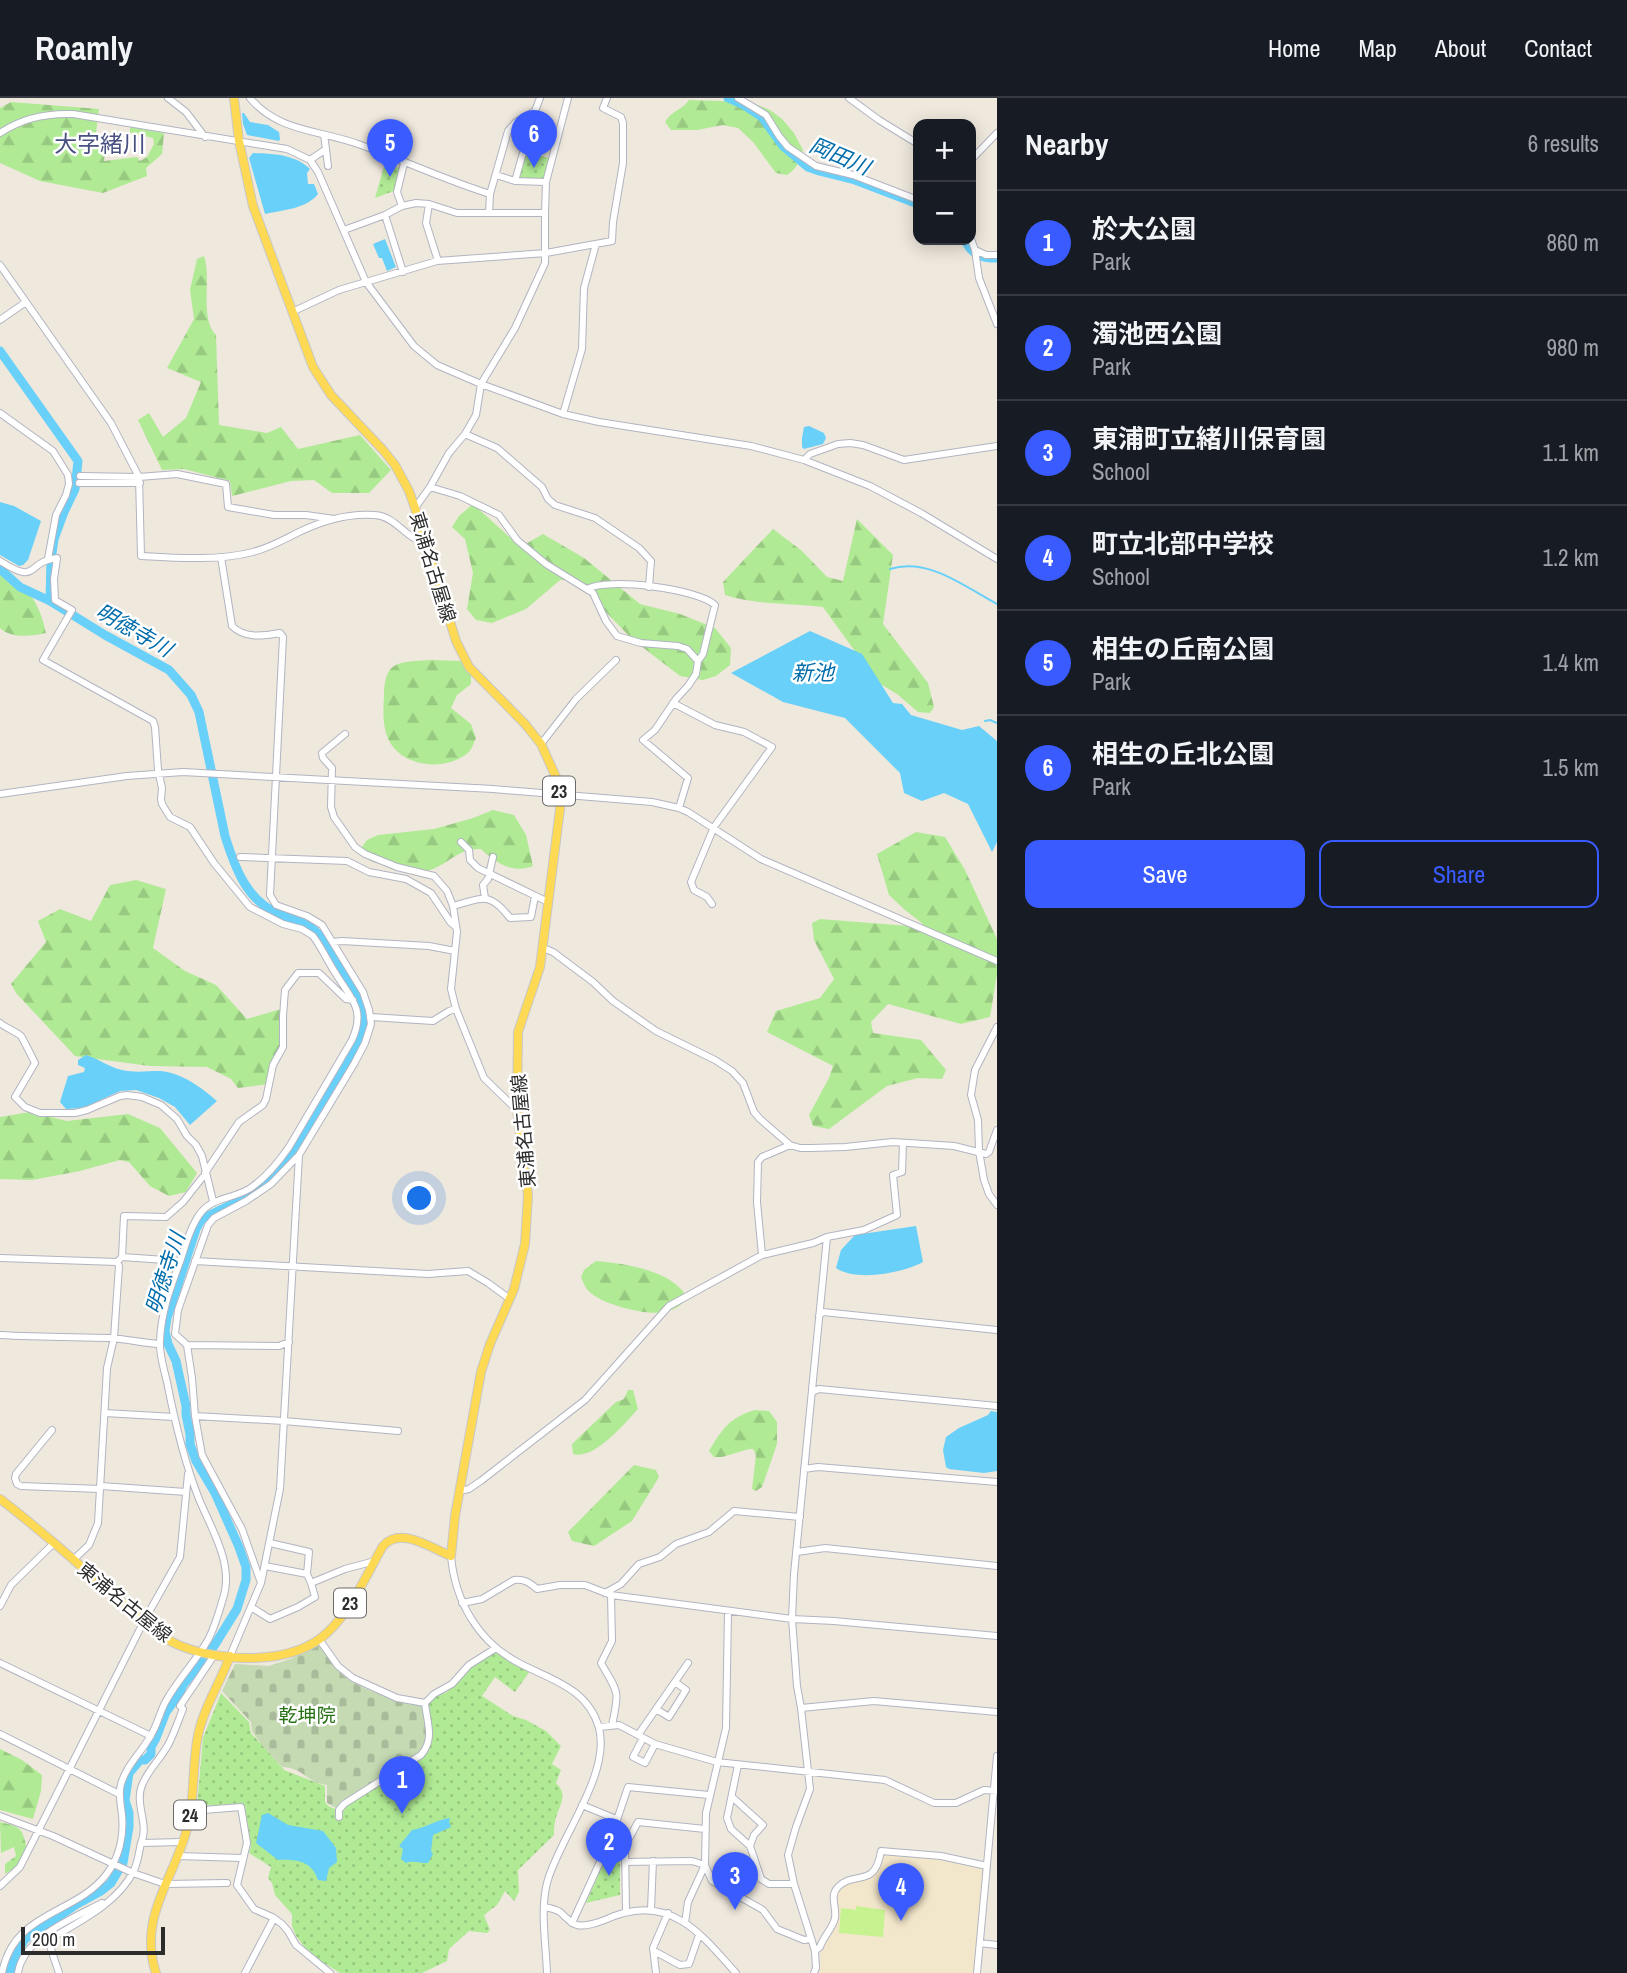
<!DOCTYPE html>
<html lang="en">
<head>
<meta charset="utf-8">
<style>
	:root { --surface:#171b24; --page:#242831; --text:#f1f3f6; --muted:#9ea1a6; --line:#363941; --accent:#3a5bff }
	body { margin:0; font-family:"Archivo Narrow","Noto Sans JP",sans-serif; background:var(--page); color:var(--text) }
	.controls { position:absolute; right:21px; top:21px; display:grid; overflow:hidden; border-radius:14px; box-shadow:0 4px 18px #0003 }
	.controls button { width:63px; height:63px; display:grid; place-items:center; padding:0; border:0; border-bottom:2px solid var(--line); background:var(--surface); color:var(--text); font:35px sans-serif }
	.scale { position:absolute; left:21px; bottom:18px; width:144px; box-sizing:border-box; padding-left:7px; border:4px solid #2c2c2c; border-top:0; font-size:19px; line-height:24px; white-space:nowrap; color:#2c2c2c; -webkit-text-stroke:5px #fff; paint-order:stroke }
	.you { position:absolute; left:420px; top:1101px; width:24px; height:24px; margin:-18px; border:5px solid #fff; border-radius:50%; background:#1a73e8; box-shadow:0 0 0 10px #1a73e833 }
	.badge { display:grid; place-items:center; width:46px; height:46px; border-radius:50%; background:var(--accent); color:#fff; font-size:23px; font-weight:700 }
	.pin { position:absolute; translate:-50% -58px; filter:drop-shadow(0 2px 4px #0008) }
	.pin::after { content:''; position:absolute; top:37px; width:24px; height:21px; background:inherit; clip-path:polygon(0 0,100% 0,50% 100%) }
	.list { margin:0; padding:0; list-style:none }
	h2 { display:flex; justify-content:space-between; align-items:center; height:91px; margin:0; padding:0 28px; font-size:30px }
	h2 small { font-size:23px; font-weight:400; color:var(--muted) }
	.list li { display:grid; grid-template-columns:46px 1fr auto; gap:21px; align-items:center; box-sizing:border-box; height:105px; padding:0 28px; border-top:2px solid var(--line) }
	.list b { display:block; font-size:26px; white-space:nowrap }
	.list p { margin:0; font-size:23px; white-space:nowrap; color:var(--muted) }
	.list em { font-size:23px; font-style:normal; color:var(--muted) }
	.actions { display:flex; gap:14px; padding:21px 28px }
	.actions a { flex:1; padding:16px 0; border:2px solid var(--accent); border-radius:14px; text-align:center; font-size:24px; color:var(--accent) }
	.actions .main { background:var(--accent); color:#fff }
	.map { position:relative; flex:none; width:997px; height:1875px; overflow:hidden }
	header { display:flex; align-items:center; gap:42px; box-sizing:border-box; height:98px; padding:0 35px; background:var(--surface); border-bottom:2px solid var(--line) }
	header strong { font-size:33px }
	nav { display:flex; gap:38px; margin-inline-start:auto; font-size:24px }
	main { display:flex }
	aside { flex:1; background:var(--surface) }
	.map>svg:first-child { display:block }
	.education { fill:#f2e6cb }
	.forest { fill:url(#forest-firs) }
	.cemetery { fill:url(#cemetery-stones) }
	.park { fill:url(#park-dots) }
	.pitch { fill:#c7f290 }
	.water { fill:#68d0f9 }
	.lines { fill:none; stroke-linecap:round; stroke-linejoin:round }
	.stream { stroke:#68d0f9; stroke-width:2 }
	.river { stroke:#68d0f9; stroke-width:9 }
	.minor-casing { stroke:#b1b4c1; stroke-width:8 }
	.major-casing { stroke:#c8c8c8; stroke-width:10 }
	.minor { stroke:#fff; stroke-width:6 }
	.major { stroke:#fdd954; stroke-width:8 }
	.labels { text-anchor:middle; dominant-baseline:central; stroke-width:5; stroke-linejoin:round; paint-order:stroke }
	.shield { fill:#fff; stroke:#6b6b6b; stroke-width:2 }
	.shield-label { font-size:18px; font-weight:bold; fill:#2c2c2c }
	.street-label { font-size:19px; fill:#2c2c2c; stroke:#fff }
	.park-label { font-size:19px; fill:#267114; stroke:#fff }
	.water-label { font-size:21px; font-style:italic; fill:#016dab; stroke:#fff }
	.quarter-label { font-size:23px; fill:#485181; stroke:#fff }
</style>
</head>
<body>
<header>
<strong>Roamly</strong>
<nav><a>Home</a><a>Map</a><a>About</a><a>Contact</a></nav>
</header>
<main>
<div class="map">
<svg width="997" height="1875" viewBox="0 0 997 1875">
	<defs>
		<pattern id="forest-firs" width="22" height="20" patternUnits="userSpaceOnUse" patternTransform="scale(1.75)"><rect width="22" height="20" fill="#b0ea95"/><path d="M5 1l3.5 6h-7zM16 11l3.5 6h-7z" fill="#98c981"/></pattern>
		<pattern id="cemetery-stones" width="16" height="16" patternUnits="userSpaceOnUse" patternTransform="scale(1.75)"><rect width="16" height="16" fill="#c5dab3"/><path d="M2 7V4a2 2 0 0 1 4 0v3zM10 15v-3a2 2 0 0 1 4 0v3z" fill="#a9bb9a"/></pattern>
		<pattern id="park-dots" width="8" height="8" patternUnits="userSpaceOnUse" patternTransform="scale(1.75)"><rect width="8" height="8" fill="#b0ea95"/><path d="M2 2h.1M6 6h.1" fill="none" stroke="#98c981" stroke-width="1.8" stroke-linecap="round"/></pattern>
	</defs>
	<rect width="100%" height="100%" fill="#efe8dd"/>
	<!-- education -->
	<path class="education" d="M883 1756 942 1760 984 1770 974 1875H819L822 1847 837 1820 836 1797 842 1789 876 1774 881 1766Z"/>
	<!-- forest -->
	<path class="forest" d="M689 2 750 4 770 12 782 21 794 35 803 52C800 62 797 71 787 77L776 75 753 44 738 30 723 27 697 32H671L665 24C672 12 684 11 689 2Z
		M11 4 99 11 95 43 106 46 104 63 137 59 140 63 147 59 154 46 153 40 130 35V29L164 35 162 56 146 70 147 78 103 95 40 83 0 65V10Z
		M204 158C212 180 199 220 216 237L219 327 267 335 281 329 298 351 360 337 391 372 369 395H332L314 382 291 383 232 398 230 383 184 371 162 372 138 322 149 315 163 339 186 320 201 284 167 270 194 221 190 192 197 161Z
		M473 406 516 445 524 447 543 436 584 460 640 506 680 516 715 530 731 550 730 567 716 578 703 582 680 578 632 541 575 482H560L526 511 492 525 476 522 467 511 473 475 465 441 452 429 459 418Z
		M857 421 893 457 883 526 928 585 934 609 930 615 918 614 897 596 877 584 823 509C790 505 756 507 725 497L723 484 773 431 802 453 827 479 843 483Z
		M0 471C27 485 40 506 46 535 32 538 11 541 0 530Z
		M432 562 461 563 471 574V586L457 597 451 610 471 626 476 640C474 644 472 651 469 654 448 673 406 670 391 646 382 632 383 613 384 598 384 588 385 574 394 568 404 562 420 563 432 562Z
		M493 712 514 717 526 737 533 768C513 776 495 765 481 751 463 750 455 759 441 767 422 778 402 776 382 767 374 764 365 762 359 753L367 742 378 737 434 731 473 720Z
		M916 734 945 739 965 772 997 841V876L990 919 961 926 888 906 871 924 873 935 921 942 946 972 942 981 918 980 887 988 829 1031 813 1028 809 1017 829 980 833 968 767 934 776 913 820 900 834 881 814 842 812 825 820 821 921 829 923 826 905 812 889 797 877 756Z
		M136 782 166 791 153 850 185 873 216 887 247 921 281 911 284 953 272 975 269 986 238 990 231 981 207 969 150 968 75 958 16 895 11 886 46 844 38 823 60 811 91 823 110 787Z
		M30 1014 67 1023 128 1016 160 1030 197 1075 186 1094 169 1098 150 1088 129 1064 120 1062 80 1073 32 1082 0 1081V1019Z
		M596 1163C623 1165 675 1173 687 1200 681 1208 675 1212 664 1214 646 1218 597 1206 586 1190 584 1187 583 1183 581 1179L584 1172Z
		M628 1292H633L638 1311C624 1326 595 1362 573 1356L572 1346 616 1304 624 1301Z
		M755 1312 769 1313 777 1324V1346L762 1389 756 1393 752 1391 756 1357 753 1351H749L722 1359H714L709 1353C723 1330 729 1320 755 1312Z
		M634 1367 656 1372 659 1379 632 1423 594 1448 572 1443 568 1434Z
		M0 1651 22 1662 42 1677 41 1693 33 1721 0 1712Z
		M0 1724C22 1729 22 1730 27 1751L18 1768 5 1776V1766L16 1758 14 1749 1 1755Z"/>
	<!-- cemetery -->
	<path class="cemetery" d="M319 1541C325 1551 330 1561 336 1570 352 1591 399 1603 423 1608L428 1641 421 1654 336 1710 327 1705V1687C307 1685 304 1670 282 1669L263 1649 252 1633 251 1624 222 1593 235 1566 269 1568 293 1560Z"/>
	<!-- park -->
	<path class="park" d="M526 54 549 60 543 83 519 82Z
		M385 65 402 71 394 93 375 100Z
		M496 1553 530 1573 515 1594 495 1579 482 1598 513 1618 526 1622 546 1633 561 1648 552 1666 561 1672 556 1685C570 1698 557 1710 555 1724 554 1728 554 1732 554 1737L518 1772 519 1794 514 1803 505 1793 497 1807 484 1817 490 1832 487 1835 469 1833 449 1851 447 1863 422 1875H340L311 1857 296 1838 292 1828V1816L275 1797 272 1785 268 1780 271 1769 249 1755 251 1747 244 1706 197 1708 203 1640 221 1595 249 1624 251 1635 284 1672 325 1688V1704L328 1708 335 1711 423 1657C436 1639 430 1627 427 1606L434 1599 447 1594 472 1569Z
		M606 1759H620V1797L586 1805Z"/>
	<!-- pitch -->
	<path class="pitch" d="M856 1808 885 1812 883 1839 839 1835 841 1810 856 1812Z"/>
	<!-- water -->
	<path class="water" d="M242 15H244L250 24 268 27 279 34 280 41 279 43 247 37 243 26Z
		M253 55C274 56 294 56 310 71L307 75 308 86H314L318 96C306 111 283 112 265 116L249 60Z
		M385 141 396 169 387 173 382 160H379L373 146Z
		M809 328 824 335 826 340 823 346 804 351 802 349V340L804 329Z
		M0 404 14 408 41 423 28 462 23 467 19 468 0 457Z
		M810 533 862 556 893 605 902 606 911 617 962 632 979 628 997 643V744L992 754 968 706 944 695 922 703 904 695 900 675 845 620 783 604 731 575Z
		M86 957C99 961 109 969 122 972 135 975 146 973 160 973 182 975 201 989 217 1003L190 1027 175 1009 159 1000 136 992 120 993 83 1010 66 1011 60 1004 68 978 84 974 85 970 78 967V962Z
		M916 1128 923 1164C903 1175 856 1184 836 1170L841 1152 855 1137Z
		M991 1313 997 1314V1373L984 1375 949 1371 946 1369 943 1352 946 1339 959 1330 988 1317Z
		M268 1715 288 1727 323 1733 336 1750 337 1764 329 1770 326 1783 318 1782C312 1763 296 1761 278 1762L256 1745 262 1717Z
		M450 1720 449 1724 451 1729 433 1737 431 1753 433 1756 428 1765C421 1765 412 1762 406 1765L401 1761 403 1751 399 1748 412 1732C426 1730 435 1722 450 1720Z"/>
	<g class="lines">
		<!-- stream -->
		<path class="stream" d="M890 471C928 459 965 489 997 506
			M985 623 990 622 997 625"/>
		<!-- river -->
		<path class="river" d="M728 0 744 7 762 19 783 48 808 69 819 73 855 82 918 106
			M965 142C972 157 981 160 997 160
			M0 253 78 363 75 391 64 414 54 441 51 462 50 503
			M0 471 20 489 50 503 105 537 169 572 191 597 199 614 225 738C235 770 247 804 281 817 294 822 308 825 318 836 331 848 365 908 364 924 364 932 360 937 357 944 353 953 358 944 354 954 348 966 340 978 333 990 313 1024 293 1064 262 1089 244 1103 221 1110 201 1122L196 1131 167 1220 165 1233 168 1246 176 1263 186 1308V1317L190 1336V1346L196 1363 215 1395 239 1449 246 1469V1482L237 1511 214 1548 183 1587 179 1596 166 1614 156 1640 151 1649V1656L145 1662H140L129 1675 125 1702 129 1715V1729L123 1765 111 1785 101 1793 77 1806 25 1841 15 1858 10 1875"/>
		<!-- minor casing -->
		<g class="minor-casing">
			<path id="minor" d="M168 0 186 14 205 39
				M250 0C278 34 320 32 358 46 403 62 445 82 490 96
				M738 0 766 17 779 38 788 49 816 68 853 77 918 102
				M849 0 879 22 918 46
				M0 35C22 20 46 15 73 16L287 51 310 62 318 74 366 184 414 248 437 267 481 286 563 316 599 324 751 348 804 362 870 388 921 415 997 461
				M326 51 328 68
				M310 62 326 51 324 37
				M971 62 997 35
				M496 77 515 83 546 84 568 0
				M515 83 535 13
				M429 106 426 125 438 163
				M402 108 397 94 404 65
				M545 115 546 84
				M385 117 403 174
				M344 132 385 117 402 108 416 105 429 106 457 115H489
				M971 141 975 152 979 180 997 226
				M975 152 986 157H997
				M0 167 111 325 139 379 141 458C176 460 219 463 253 454 269 450 283 442 297 435 321 423 349 415 375 417 396 418 407 443 426 444
				M292 214 339 192 437 163 546 155 612 143 613 124 623 65V25L621 19 603 10 607 0
				M0 222 26 204
				M0 315 53 353 68 377 69 386 66 397 56 417 48 461
				M563 316 582 251 584 190 596 146
				M465 336 497 350 542 389 548 401 555 407 595 420 639 450 651 463 649 489
				M804 362 810 356 838 346 850 345 863 347 904 362 997 348
				M80 378 139 379 177 376 226 386 228 409 274 417H306L334 421
				M79 385H140
				M430 389 460 398 499 417 517 442 546 466 593 495 606 523 617 538 641 545 678 548 687 551 698 563
				M415 410 430 389 449 355 465 336 476 317 481 286 515 230 545 165V115H489L490 96 508 33 516 24 535 13 540 0
				M221 459 232 528C245 541 263 538 280 535L283 539 270 797 276 807 307 818 322 827 363 894 369 912 371 926 365 945 354 966 299 1057 271 1086 246 1103 214 1120 208 1127 178 1212 175 1236 187 1247 279 1248 289 1244
				M0 463C39 488 25 464 57 460L54 481 55 502 72 512 43 562 153 623 155 629 158 672 162 690 161 701 162 706 170 719 190 729 214 765 250 809 283 826 302 831 313 838C322 850 328 864 336 876 351 901 366 911 352 942L289 1049C278 1065 266 1080 249 1091 228 1103 209 1098 196 1122 189 1134 185 1148 181 1161 171 1188 161 1214 160 1243 159 1256 164 1271 167 1284 175 1325 184 1363 199 1401 211 1430 233 1465 224 1497 220 1511 215 1529 208 1542 196 1563 178 1581 166 1603 160 1613 158 1626 151 1637 142 1654 127 1666 121 1686 118 1696 121 1707 122 1717 124 1738 119 1760 106 1777 75 1817 14 1813 2 1875
				M587 491C607 479 699 491 715 507L703 556 698 563 696 576 688 588 676 601 655 632 643 642 688 680 679 710
				M673 605 715 627 744 634 772 649 714 729 691 784 694 792 707 799 712 806
				M345 636 322 655 323 660 332 670 331 709 334 719 355 749 365 756 397 769 434 778 447 793 453 808 457 834 451 891 456 911 484 980 517 1012
				M541 646 576 601 616 562
				M0 696 127 678 183 674 493 691 652 704 679 710 688 714 761 761 997 863
				M461 744 469 752 470 762 478 770 548 804
				M240 759 347 763 369 774 406 781 431 795 451 825 456 829
				M485 800 483 787 488 781 493 759
				M453 808C483 800 489 793 510 820L531 819 535 798
				M333 844 342 843 429 848 455 853
				M543 850 553 854 593 884 613 903 656 933 715 962 732 973 743 985 754 1014 760 1021 790 1047 800 1050H811L845 1049 893 1044 954 1048 986 1056 989 1054 997 1032
				M371 919 433 923 449 913 456 911
				M0 925C6 930 15 933 21 938 23 941 33 961 35 965L15 999 25 1009 40 1015H75L87 1012 120 998 127 997 142 999 161 1007 177 1021 187 1038 196 1047 202 1058 213 1103
				M997 929 975 972 971 997 978 1022 979 1053 984 1082 989 1096 997 1107
				M205 1075 239 1024 263 1007 266 1001 273 967 283 949V918L285 892 298 875H319L346 901 353 902
				M762 1157 757 1104 758 1064 762 1059 790 1047
				M122 1159 124 1118 166 1119 183 1104 202 1080
				M0 1160 117 1164 122 1159 180 1163
				M195 1163 428 1176 468 1173 488 1185 510 1201
				M819 1218 823 1214 997 1232
				M0 1237C37 1239 73 1239 110 1240 126 1241 143 1245 159 1246
				M187 1247 192 1280 195 1318 202 1357 242 1431 260 1482
				M812 1294 819 1291 997 1308
				M105 1315 174 1319
				M195 1318 284 1323 398 1333
				M52 1332 16 1376 15 1380 17 1386 21 1388 100 1391
				M804 1371 818 1369 997 1384
				M101 1388 186 1394
				M459 1393 469 1391 482 1382 585 1302 669 1208 762 1157 813 1145 827 1139 864 1132 897 1117 893 1077 902 1074 903 1045
				M270 1445 309 1454 307 1476 311 1485
				M797 1454 825 1450 997 1468
				M451 1458C455 1503 478 1544 519 1565 551 1582 588 1590 599 1630 611 1677 559 1740 547 1785 540 1813 546 1846 547 1875
				M73 1462 89 1447 98 1425 107 1270 114 1240 119 1168 117 1164
				M265 1468 307 1476
				M605 1495 621 1486 639 1466 660 1459 676 1446 709 1434 734 1413 800 1419
				M611 1497 612 1543 601 1565C618 1595 620 1591 612 1627
				M462 1505 482 1501 514 1482C524 1481 529 1484 537 1491L560 1487H585L611 1497 792 1521 834 1523 997 1538
				M0 1508 11 1487 54 1445
				M251 1509 270 1521 298 1509 315 1499 311 1485 345 1471 375 1463
				M728 1513 726 1630 706 1715 705 1767 712 1783 763 1812 777 1831 804 1842 810 1841
				M319 1541 338 1568 353 1580 397 1600 425 1605
				M230 1558 261 1485 280 1391 299 1057
				M0 1565 151 1638
				M801 1610 874 1603 997 1614
				M656 1611 669 1619 686 1592 675 1584
				M599 1629 619 1627 655 1646 717 1664 885 1682 934 1705H956L984 1692 997 1693
				M0 1636 119 1696
				M638 1637 688 1565
				M643 1640 633 1659 645 1665 655 1646
				M738 1667 727 1720 731 1731 750 1748 761 1781 769 1786H794
				M732 1699 763 1727 754 1737 750 1748
				M582 1707 616 1721
				M191 1713 241 1709 247 1745 237 1787 254 1811 272 1819 282 1826 288 1833 296 1847 330 1875
				M0 1718 53 1738 133 1775 165 1786 227 1785
				M339 1719V1712L344 1706 421 1657C435 1641 427 1625 425 1605L434 1596 452 1586 469 1567 496 1550
				M141 1745C150 1726 133 1705 143 1685 149 1671 161 1660 168 1647 174 1636 178 1623 183 1611L180 1608 215 1556
				M177 1758 243 1760
				M625 1764 692 1763 705 1767
				M0 1788 20 1769 144 1523 180 1459 188 1376
				M545 1809C550 1810 555 1811 560 1814 566 1819 570 1825 577 1827 592 1830 610 1818 624 1815 676 1801 705 1841 736 1875
				M651 1811 653 1763
				M626 1814 625 1748 638 1724 705 1731
				M572 1825 611 1740 628 1689 709 1697
				M685 1825 688 1804 705 1767
				M980 1845 997 1847
				M654 1853 680 1867 689 1866 699 1837
				M815 1853 820 1849C823 1839 833 1830 835 1820 837 1809 829 1798 838 1789 855 1772 875 1791 881 1753L941 1758 987 1768
				M18 1875C23 1840 73 1820 102 1805
				M59 1875 48 1842C77 1825 119 1805 134 1772 138 1764 139 1754 141 1745L182 1744
				M245 1875 274 1820
				M656 1875 653 1850 668 1815
				M814 1875 816 1870 815 1853 794 1786 788 1757 796 1729 810 1691 801 1610 797 1588 792 1521 794 1476 827 1139
				M977 1875 997 1658"/>
		</g>
		<!-- major casing -->
		<g class="major-casing">
			<path id="major" d="M0 1401C40 1431 77 1465 114 1497 133 1513 151 1532 172 1544 212 1564 284 1568 321 1540 349 1518 365 1479 383 1448 401 1428 431 1450 451 1458L455 1418 481 1274 490 1246 514 1191 525 1146 528 1097 517 1012 518 934 540 869 560 711 556 679 541 646 525 626 469 569 456 543 415 410 409 393 395 367 383 352 331 297 313 269 253 108 239 43 234 0
				M156 1875C137 1818 176 1779 188 1727 195 1698 192 1667 198 1637 204 1609 220 1585 230 1558"/>
		</g>
		<!-- minor -->
		<use href="#minor" class="minor"/>
		<!-- major -->
		<use href="#major" class="major"/>
	</g>
	<g class="labels">
		<!-- shield labels -->
		<g class="shield">
			<rect x="543" y="678.5" width="32" height="29" rx="5"/>
			<rect x="334" y="1490.5" width="32" height="29" rx="5"/>
			<rect x="174" y="1702.5" width="32" height="29" rx="5"/>
		</g>
		<g class="shield-label">
			<text x="559" y="693">23</text>
			<text x="350" y="1505">23</text>
			<text x="190" y="1717">24</text>
		</g>
		<!-- street labels -->
		<g class="street-label">
			<text transform="translate(433 469) rotate(73)">東浦名古屋線</text>
			<text transform="translate(523 1033) rotate(-95)">東浦名古屋線</text>
			<text transform="translate(125 1504) rotate(39)">東浦名古屋線</text>
		</g>
		<!-- park labels -->
		<g class="park-label">
			<text x="307" y="1617">乾坤院</text>
		</g>
		<!-- water labels -->
		<g class="water-label">
			<text transform="translate(840 58) rotate(23)">岡田川</text>
			<text transform="translate(134 532) rotate(30)">明徳寺川</text>
			<text x="813" y="574">新池</text>
			<text transform="translate(165 1175) rotate(-72)">明徳寺川</text>
		</g>
		<!-- quarter labels -->
		<g class="quarter-label">
			<text x="100" y="45">大字緒川</text>
		</g>
	</g>
</svg>
<div class="controls">
<button>+</button>
<button>−</button>
</div>
<div class="scale">200 m</div>
<div class="you"></div>
<div class="pin badge" style="left:402px;top:1716px">1</div>
<div class="pin badge" style="left:609px;top:1778px">2</div>
<div class="pin badge" style="left:735px;top:1812px">3</div>
<div class="pin badge" style="left:901px;top:1823px">4</div>
<div class="pin badge" style="left:390px;top:79px">5</div>
<div class="pin badge" style="left:534px;top:70px">6</div>
</div>
<aside>
<h2>Nearby<small>6 results</small></h2>
<ul class="list">
<li><span class="badge">1</span><div><b>於大公園</b><p>Park</p></div><em>860 m</em></li>
<li><span class="badge">2</span><div><b>濁池西公園</b><p>Park</p></div><em>980 m</em></li>
<li><span class="badge">3</span><div><b>東浦町立緒川保育園</b><p>School</p></div><em>1.1 km</em></li>
<li><span class="badge">4</span><div><b>町立北部中学校</b><p>School</p></div><em>1.2 km</em></li>
<li><span class="badge">5</span><div><b>相生の丘南公園</b><p>Park</p></div><em>1.4 km</em></li>
<li><span class="badge">6</span><div><b>相生の丘北公園</b><p>Park</p></div><em>1.5 km</em></li>
</ul>
<div class="actions"><a class="main">Save</a><a>Share</a></div>
</aside>
</main>
</body>
</html>
